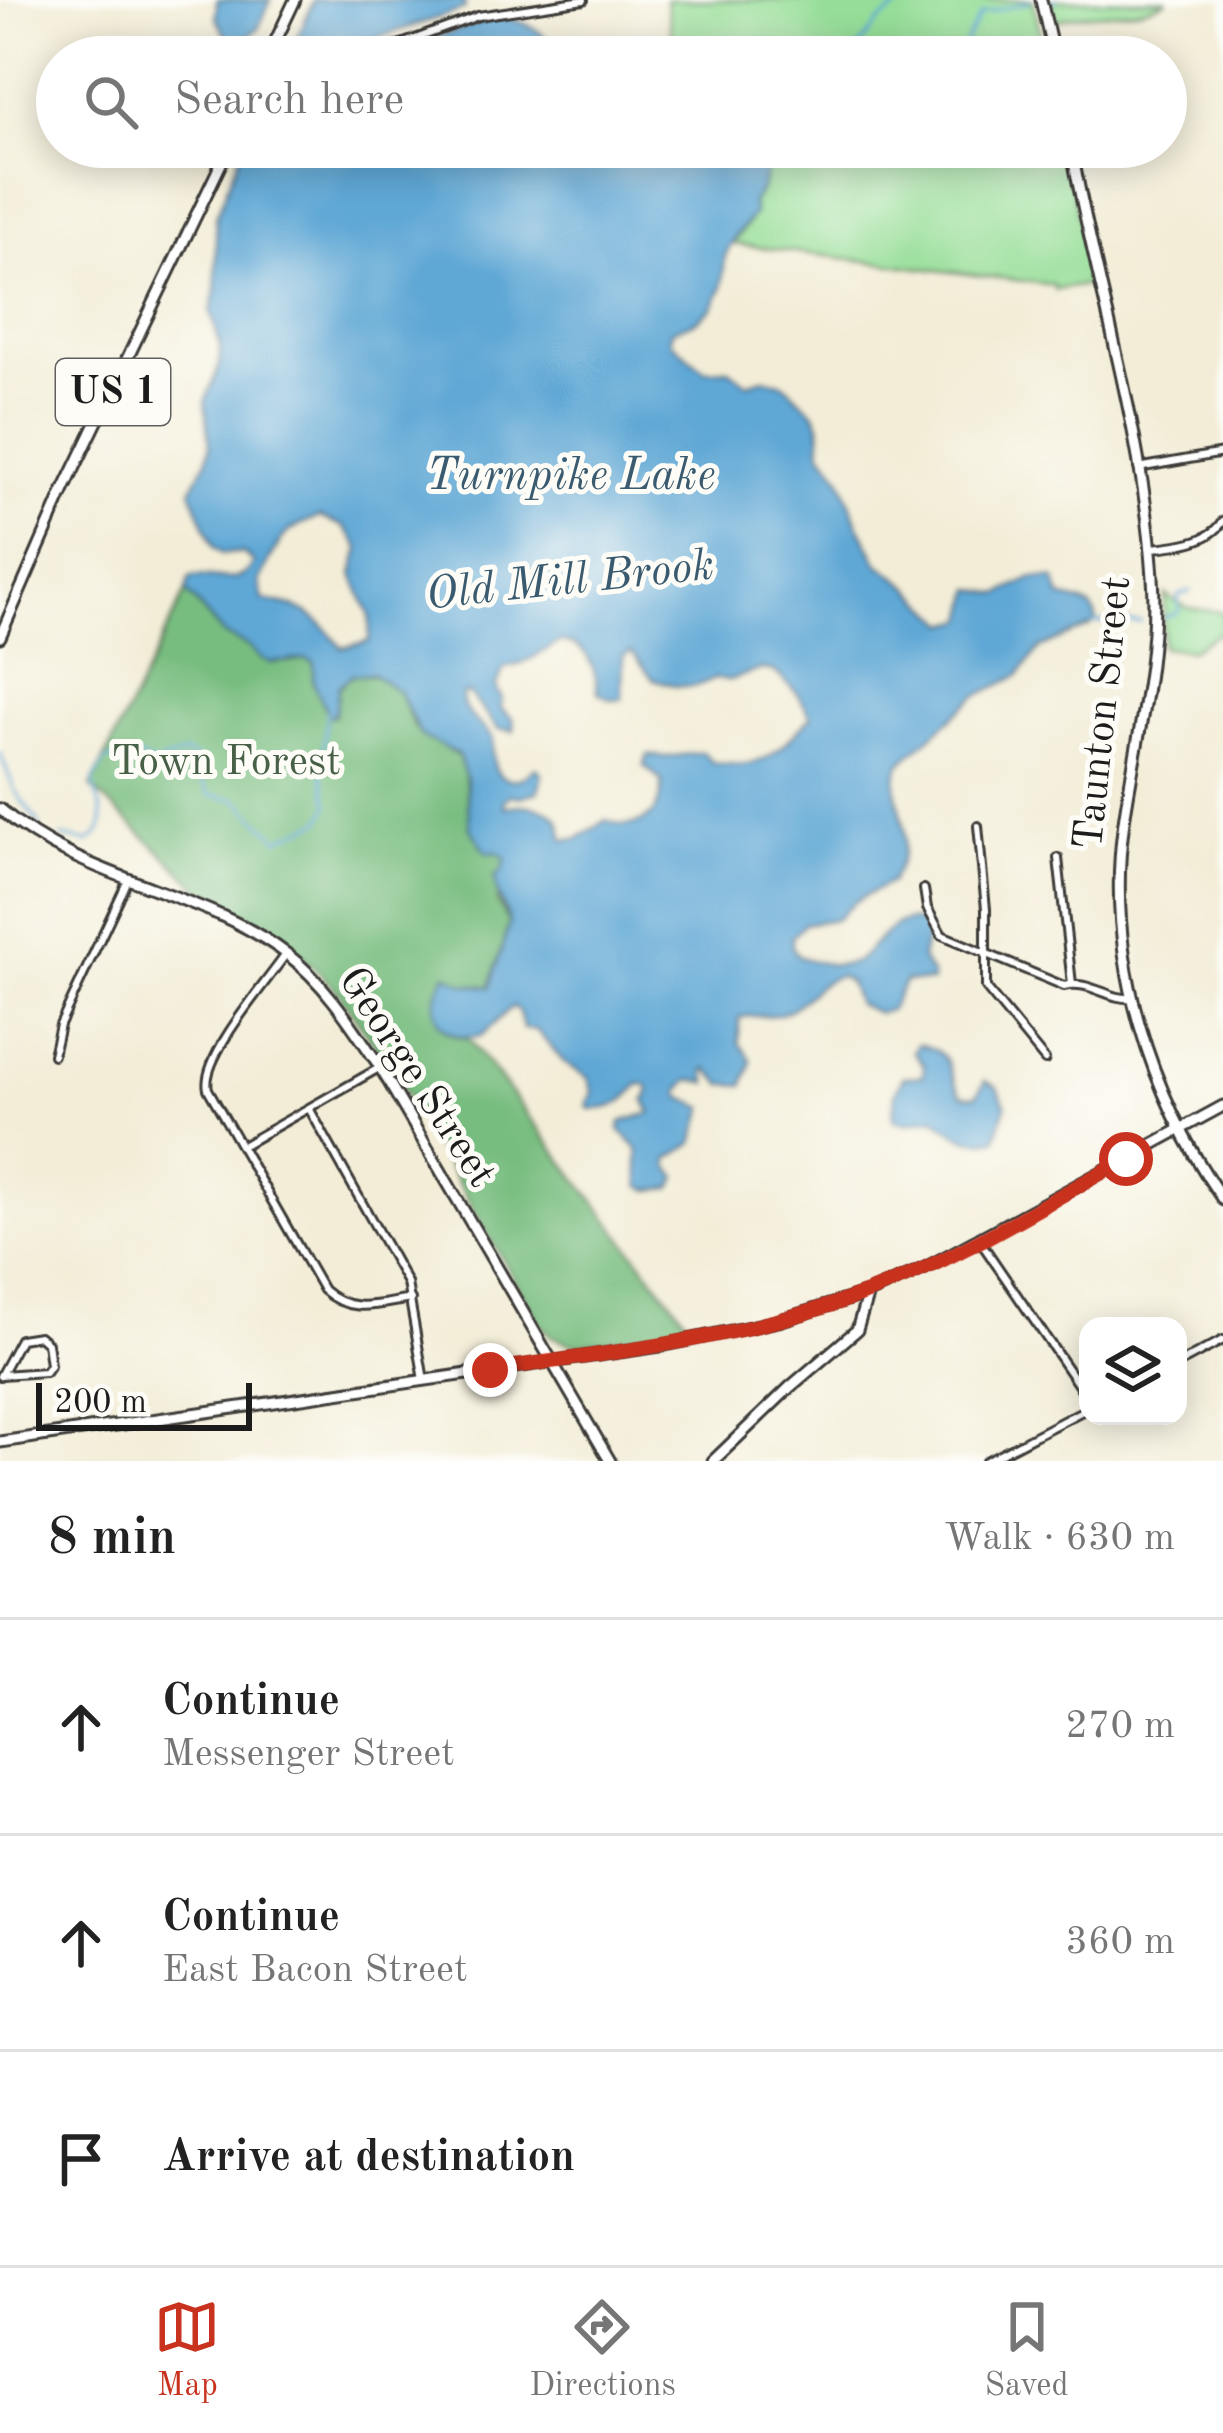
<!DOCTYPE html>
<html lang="en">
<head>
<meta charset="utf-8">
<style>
	:root { --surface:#fff; --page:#f2f2f2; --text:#222; --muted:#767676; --line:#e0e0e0; --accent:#c8321e }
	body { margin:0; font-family:"Old Standard TT",serif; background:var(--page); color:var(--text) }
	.controls { position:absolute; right:36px; bottom:36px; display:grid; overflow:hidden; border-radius:24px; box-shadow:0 6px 30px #0003 }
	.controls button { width:108px; height:108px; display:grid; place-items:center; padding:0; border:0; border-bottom:3px solid var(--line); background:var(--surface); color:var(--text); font:60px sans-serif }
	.scale { position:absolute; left:36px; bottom:30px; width:216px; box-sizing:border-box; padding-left:12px; border:6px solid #1c1c1c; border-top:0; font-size:33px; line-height:42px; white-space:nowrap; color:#1c1c1c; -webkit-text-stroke:9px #fdfcf7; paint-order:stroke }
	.stop { position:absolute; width:36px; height:36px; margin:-27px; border:9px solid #c8321e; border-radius:50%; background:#fff }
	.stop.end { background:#c8321e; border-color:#fff; box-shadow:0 3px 12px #0008 }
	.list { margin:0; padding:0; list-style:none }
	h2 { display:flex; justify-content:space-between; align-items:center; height:156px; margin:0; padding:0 48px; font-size:51px }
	h2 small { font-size:39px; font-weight:400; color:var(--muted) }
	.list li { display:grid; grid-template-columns:78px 1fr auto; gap:36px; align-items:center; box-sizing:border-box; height:216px; padding:0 48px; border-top:3px solid var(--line) }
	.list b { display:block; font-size:45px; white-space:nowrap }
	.list p { margin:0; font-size:39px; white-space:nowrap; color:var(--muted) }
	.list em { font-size:39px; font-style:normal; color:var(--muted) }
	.icon { flex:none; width:66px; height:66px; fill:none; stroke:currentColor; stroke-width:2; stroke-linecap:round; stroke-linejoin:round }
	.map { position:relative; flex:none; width:1223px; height:1461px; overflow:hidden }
	.search { position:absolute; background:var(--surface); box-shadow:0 6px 30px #0003; left:36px; right:36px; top:36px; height:132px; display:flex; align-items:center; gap:30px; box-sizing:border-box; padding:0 42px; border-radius:66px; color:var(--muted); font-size:45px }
	.sheet { height:804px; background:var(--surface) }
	nav { display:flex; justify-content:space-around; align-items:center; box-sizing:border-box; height:168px; border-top:3px solid var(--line); background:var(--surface); font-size:33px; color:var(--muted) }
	nav a { display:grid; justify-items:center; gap:6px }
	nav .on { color:var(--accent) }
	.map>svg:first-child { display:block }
	.green { fill:#96de98; stroke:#597d5a; stroke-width:3 }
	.forest { fill:#78bd80; stroke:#4a6c4e; stroke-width:3 }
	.water { fill:#5ea7d5; stroke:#3d6278; stroke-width:3; fill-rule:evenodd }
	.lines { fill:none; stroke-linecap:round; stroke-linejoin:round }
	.stream { stroke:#5ea7d5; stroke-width:3 }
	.street-casing { stroke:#3c3b38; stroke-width:12 }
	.secondary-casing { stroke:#3c3b38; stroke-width:15 }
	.primary-casing { stroke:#3c3b38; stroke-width:15 }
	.street { stroke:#fff; stroke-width:6 }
	.secondary { stroke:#fff; stroke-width:9 }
	.primary { stroke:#fff; stroke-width:9 }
	.route { stroke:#c8321e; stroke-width:15 }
	.labels { text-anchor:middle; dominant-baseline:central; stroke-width:10; stroke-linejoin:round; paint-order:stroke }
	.shield { fill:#fdfcf7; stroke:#605f5e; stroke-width:3 }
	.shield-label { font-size:39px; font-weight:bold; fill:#1c1c1c }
	.street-label { font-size:42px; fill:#1c1c1c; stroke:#fdfcf7 }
	.park-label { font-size:42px; fill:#476047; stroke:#fdfcf7 }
	.water-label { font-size:45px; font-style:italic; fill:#3a5b6f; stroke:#fdfcf7 }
</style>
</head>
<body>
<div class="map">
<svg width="1223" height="1461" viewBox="0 0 1223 1461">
	<rect width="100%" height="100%" fill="#fdfcf7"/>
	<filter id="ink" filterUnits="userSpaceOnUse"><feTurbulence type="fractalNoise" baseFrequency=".00833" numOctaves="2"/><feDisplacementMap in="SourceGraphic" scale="24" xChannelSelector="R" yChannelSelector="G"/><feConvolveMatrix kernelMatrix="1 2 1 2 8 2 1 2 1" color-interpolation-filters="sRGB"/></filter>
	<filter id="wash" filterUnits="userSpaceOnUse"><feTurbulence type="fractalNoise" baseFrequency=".004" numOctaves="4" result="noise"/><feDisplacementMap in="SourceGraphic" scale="48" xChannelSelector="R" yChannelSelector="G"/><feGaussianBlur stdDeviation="2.7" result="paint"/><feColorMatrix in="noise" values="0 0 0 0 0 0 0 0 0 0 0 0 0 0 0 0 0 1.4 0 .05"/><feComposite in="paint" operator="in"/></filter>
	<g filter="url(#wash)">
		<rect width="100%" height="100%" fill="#f3edd7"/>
		<!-- green -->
		<path class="green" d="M666 0H1033L1046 57H675Z
			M1051 0H1168C1131 19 1093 8 1055 21Z
			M764 147H1064L1091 284 1055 290 1053 285 733 244 754 214 752 202C766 189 768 165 764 147Z
			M1165 595 1188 608 1223 612V630L1190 650 1162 647Z"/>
		<!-- forest -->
		<path class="forest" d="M186 591 223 634 249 647 261 659 271 663 306 659 314 662V683L335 715 336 689 353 675H376L399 692 414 727 461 758C471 798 463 834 506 858L497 901 509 924 490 987 465 984 446 974C431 999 429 1035 468 1038L692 1327 576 1345 551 1336 538 1321 392 1070 337 991 292 946 218 905 91 787Z"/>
		<!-- water -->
		<path class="water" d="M217 0H271L258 29 232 47 216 17Z
			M314 0H464L465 9 319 57H289Z
			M495 18C524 18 546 31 559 57H423L422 50 429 39Z
			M243 147H701L711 155 726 147H764C768 165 766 189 752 202L754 214 737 234 725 256 722 288 713 307 697 321 672 330 670 341 705 370 729 369 747 383 764 378 783 383 815 413 820 424 821 450 841 478 858 524 879 564 909 586 948 624 966 619 973 589 1000 594 1033 578 1055 579 1061 597C1076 602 1096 602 1096 620L1091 626 1040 648 1018 676 975 697 901 763C887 792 908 815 905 843 904 857 897 869 891 882L854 902 837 919 804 924 792 936V947L799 956C812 962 845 970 858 960 876 946 903 901 929 930L921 958 932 976V982L905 981 890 1010 878 1013 857 1004 849 982 839 976C809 984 805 1007 780 1014 768 1018 752 1014 739 1018V1043C757 1066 752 1057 744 1085L723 1084 708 1069 705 1071 708 1083 690 1080 680 1090 681 1097 705 1108 694 1143 669 1159V1166L678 1177 673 1188 649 1190 640 1186 638 1149 620 1130 621 1122 651 1113 645 1101 650 1090 647 1085 639 1084C626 1103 612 1110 590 1109L587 1105 593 1093 588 1078 563 1061 536 1030 523 1029 519 1012 513 1006 481 1036C434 1041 426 1009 446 974L465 984 490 987 509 924C507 906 495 899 495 875L501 873 506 858 496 852 487 853 470 828 466 779 458 754 421 736 399 692 372 673 353 675 339 685 335 715 329 716 313 682 314 662 306 659 271 663 261 659 249 647 223 634 186 591 190 577C214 572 239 591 254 563L243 553 222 554 214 548 191 490 207 460 210 446 205 402 220 364V345L211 312 216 290V216ZM320 517 343 526 360 548 353 575 370 616 369 641 342 648C314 613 307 608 263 600L259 582C278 546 278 529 320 517ZM560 642C587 643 596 669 598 692L610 699H622L623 656 632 652 653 679 677 686H696L714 679 730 680 762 669 774 671 798 694 811 717C776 752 767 772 712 762L703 752 667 757 648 755 644 766 662 781C664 814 638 834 606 820L577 839 564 840C562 834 563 828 560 822 551 804 517 804 505 807L504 801 510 795 520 797 538 792 542 774 536 767C530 771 525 778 517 779 491 783 492 755 493 739 483 723 458 713 463 693L469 694 498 729 514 731 513 719 500 708 502 699 496 688 504 668 521 664Z
			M917 1044C956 1052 944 1070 962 1095L976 1096 985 1081 998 1088 1006 1106 996 1139C971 1145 953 1134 936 1118 920 1116 909 1128 893 1119L895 1093 903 1077 923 1076 924 1065 913 1051Z"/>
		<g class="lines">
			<!-- stream -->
			<path class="stream" d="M1053 1 1056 0
				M851 57 879 22 909 0
				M950 57 963 48 981 14 1030 2
				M1164 618 1179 612 1178 596 1190 591
				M1091 623 1141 622
				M0 753 15 791 40 825
				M62 837 88 842C117 824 95 805 93 780L106 760 139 757 154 764 187 753 199 760 201 780 210 795 237 799 278 839 321 821 329 805 321 768 327 711"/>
		</g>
	</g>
	<g filter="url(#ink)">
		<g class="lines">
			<!-- street casing -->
			<g class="street-casing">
				<path id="street" d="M366 57 478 16 584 0
					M1138 468 1223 453
					M1151 548C1176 546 1210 543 1223 521
					M978 826 986 909V988L1045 1060
					M1058 858 1072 984
					M924 889 927 908 942 935 1064 986C1089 979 1109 1001 1134 998
					M286 954C267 982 200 1058 208 1089L323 1290C351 1315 377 1304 411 1299
					M53 1055 60 1025 128 880
					M310 1110 407 1283 424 1380
					M242 1146 379 1068
					M980 1241 1088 1399
					M1178 1364 1223 1340
					M0 1376 20 1339 39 1336 47 1343 50 1365 45 1372 1 1375
					M986 1461 1088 1408"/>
			</g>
			<!-- secondary casing -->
			<g class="secondary-casing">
				<path id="secondary" d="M1041 0 1054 57
					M1071 147C1097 288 1144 434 1153 577 1159 662 1134 746 1123 829 1106 959 1150 1095 1223 1200
					M0 809C87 884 200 888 287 954 326 984 353 1027 380 1067L610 1461
					M0 1442 660 1346 778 1321 868 1293 925 1268 1223 1106
					M713 1461 790 1387 857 1330 868 1293"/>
			</g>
			<!-- primary casing -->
			<g class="primary-casing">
				<path id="primary" d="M268 57 295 0
					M0 637 64 490 229 147"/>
			</g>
			<!-- street -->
			<use href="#street" class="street"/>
			<!-- secondary -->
			<use href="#secondary" class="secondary"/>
			<!-- primary -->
			<use href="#primary" class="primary"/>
		</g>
	</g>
	<g class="lines" filter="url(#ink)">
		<!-- route -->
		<path class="route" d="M490 1370C617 1352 745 1338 866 1293 958 1259 1041 1206 1126 1159"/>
	</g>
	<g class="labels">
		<!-- shield labels -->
		<rect class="shield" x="56" y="359" width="114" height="66" rx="9"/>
		<g class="shield-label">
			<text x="113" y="392">US 1</text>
		</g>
		<!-- street labels -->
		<g class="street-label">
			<text transform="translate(1104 713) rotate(-84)">Taunton Street</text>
			<text transform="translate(416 1078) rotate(57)">George Street</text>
		</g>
		<!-- park labels -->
		<g class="park-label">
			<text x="226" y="763">Town Forest</text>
		</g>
		<!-- water labels -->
		<g class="water-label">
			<text x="571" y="477">Turnpike Lake</text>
			<text transform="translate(570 582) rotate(-6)">Old Mill Brook</text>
		</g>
	</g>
</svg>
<div class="controls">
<button><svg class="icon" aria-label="layers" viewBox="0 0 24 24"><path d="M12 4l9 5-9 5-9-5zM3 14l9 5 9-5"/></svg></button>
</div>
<div class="scale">200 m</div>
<div class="stop" style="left:1126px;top:1159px"></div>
<div class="stop end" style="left:490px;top:1370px"></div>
<div class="search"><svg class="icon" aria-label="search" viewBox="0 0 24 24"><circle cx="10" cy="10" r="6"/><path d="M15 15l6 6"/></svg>Search here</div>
</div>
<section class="sheet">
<h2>8 min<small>Walk · 630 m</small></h2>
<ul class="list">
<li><svg class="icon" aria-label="ahead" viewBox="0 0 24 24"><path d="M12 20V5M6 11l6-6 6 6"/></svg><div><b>Continue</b><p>Messenger Street</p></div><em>270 m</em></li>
<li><svg class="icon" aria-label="ahead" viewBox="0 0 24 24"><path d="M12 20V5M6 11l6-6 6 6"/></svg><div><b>Continue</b><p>East Bacon Street</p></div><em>360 m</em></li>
<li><svg class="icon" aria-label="arrive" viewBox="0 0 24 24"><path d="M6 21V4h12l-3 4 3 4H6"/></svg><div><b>Arrive at destination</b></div></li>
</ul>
</section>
<nav>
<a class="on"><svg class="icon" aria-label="map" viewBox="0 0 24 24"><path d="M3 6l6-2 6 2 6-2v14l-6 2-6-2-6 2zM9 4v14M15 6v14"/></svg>Map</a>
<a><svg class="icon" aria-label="directions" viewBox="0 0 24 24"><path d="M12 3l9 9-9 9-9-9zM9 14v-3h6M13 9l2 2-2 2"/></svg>Directions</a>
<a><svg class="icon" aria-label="saved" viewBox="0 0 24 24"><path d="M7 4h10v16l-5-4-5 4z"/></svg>Saved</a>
</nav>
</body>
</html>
